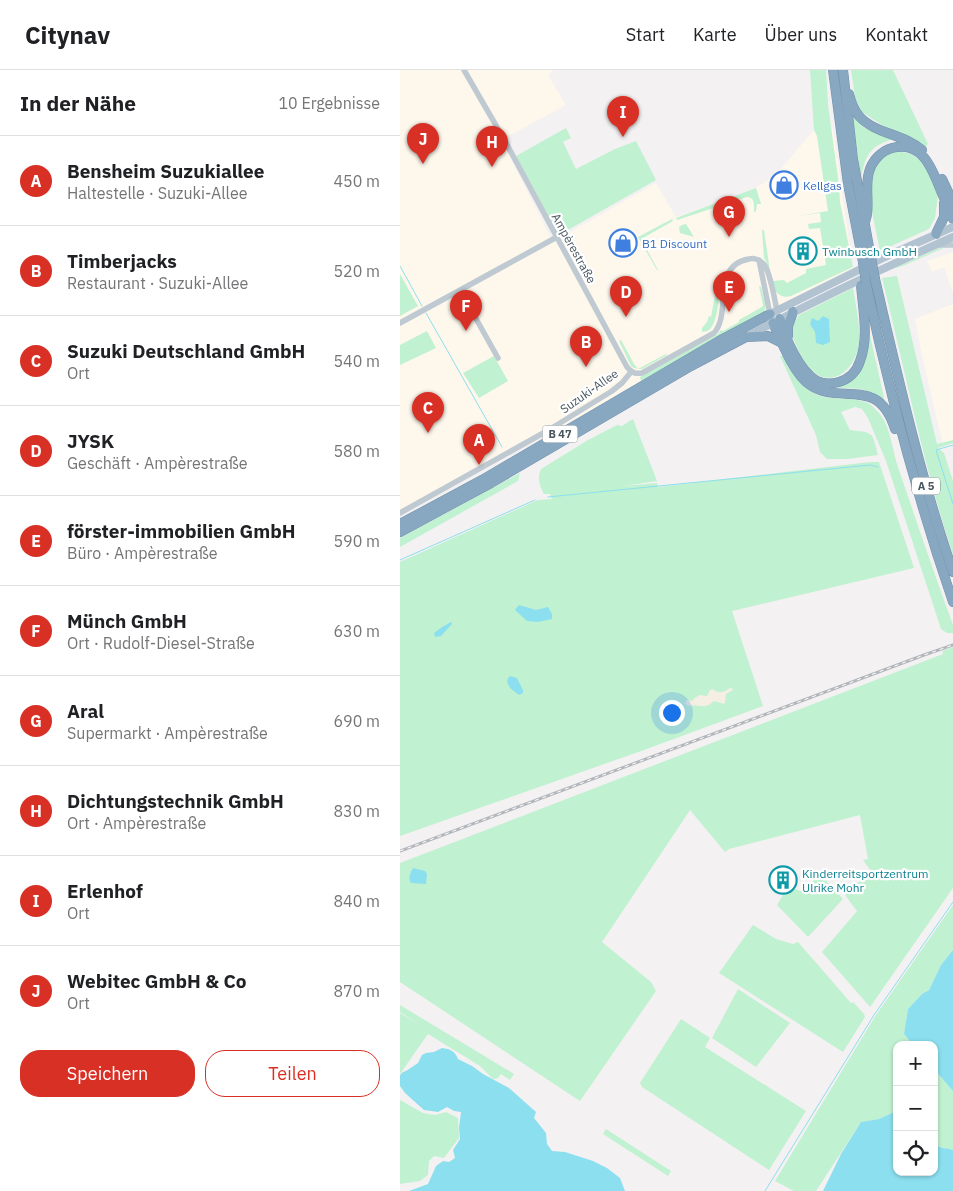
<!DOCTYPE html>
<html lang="de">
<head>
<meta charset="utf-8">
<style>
	:root { --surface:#fff; --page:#f6f6f6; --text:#202124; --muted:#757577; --line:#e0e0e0; --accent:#d93025 }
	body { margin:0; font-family:"IBM Plex Sans",sans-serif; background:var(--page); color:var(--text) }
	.controls { position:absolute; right:15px; bottom:15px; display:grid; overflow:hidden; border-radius:10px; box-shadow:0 1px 4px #0004 }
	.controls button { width:45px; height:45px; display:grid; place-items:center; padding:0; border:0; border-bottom:1px solid var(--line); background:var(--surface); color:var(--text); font:25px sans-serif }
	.you { position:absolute; left:271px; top:642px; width:18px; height:18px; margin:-12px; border:4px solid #fff; border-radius:50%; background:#1a73e8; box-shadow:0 0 0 8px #1a73e833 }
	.badge { display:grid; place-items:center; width:32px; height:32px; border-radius:50%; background:var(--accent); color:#fff; font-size:16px; font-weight:700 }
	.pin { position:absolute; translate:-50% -41px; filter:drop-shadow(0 1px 2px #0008) }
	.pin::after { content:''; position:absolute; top:26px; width:18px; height:15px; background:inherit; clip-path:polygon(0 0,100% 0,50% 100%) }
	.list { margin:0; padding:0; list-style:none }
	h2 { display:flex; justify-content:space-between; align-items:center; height:65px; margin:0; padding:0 20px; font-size:21px }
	h2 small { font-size:16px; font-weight:400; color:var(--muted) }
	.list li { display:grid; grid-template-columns:32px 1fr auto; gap:15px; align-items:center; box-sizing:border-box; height:90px; padding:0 20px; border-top:1px solid var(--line) }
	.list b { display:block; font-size:19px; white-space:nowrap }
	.list p { margin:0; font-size:16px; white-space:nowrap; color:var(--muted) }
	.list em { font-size:16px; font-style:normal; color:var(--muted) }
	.actions { display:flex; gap:10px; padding:15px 20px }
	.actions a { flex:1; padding:11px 0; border:1px solid var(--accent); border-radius:20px; text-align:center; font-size:18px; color:var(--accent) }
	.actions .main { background:var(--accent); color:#fff }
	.icon { flex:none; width:28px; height:28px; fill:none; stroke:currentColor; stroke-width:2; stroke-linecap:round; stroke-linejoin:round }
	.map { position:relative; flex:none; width:553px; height:1121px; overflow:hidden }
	header { display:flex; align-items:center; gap:30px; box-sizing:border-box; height:70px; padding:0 25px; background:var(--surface); border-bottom:1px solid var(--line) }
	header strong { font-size:24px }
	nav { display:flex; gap:28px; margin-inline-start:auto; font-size:18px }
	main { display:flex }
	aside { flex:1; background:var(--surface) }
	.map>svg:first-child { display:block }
	.commercial { fill:#fdf7ec }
	.green { fill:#c0f1d1 }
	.sand { fill:#f4eee3 }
	.water { fill:#8cdfef }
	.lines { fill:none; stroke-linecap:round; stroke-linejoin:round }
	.stream { stroke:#8cdfef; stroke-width:1 }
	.highway-casing { stroke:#7392ad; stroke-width:10 }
	.minor { stroke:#bfc9d1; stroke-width:5.5 }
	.major { stroke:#b1c2d0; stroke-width:8 }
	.highway { stroke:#88a7c1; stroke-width:9 }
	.rail-casing { stroke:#b3b7bc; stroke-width:3 }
	.rail { stroke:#fff; stroke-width:1; stroke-dasharray:4; stroke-linecap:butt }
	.highway-bridge-casing { stroke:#7392ad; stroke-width:10; stroke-linecap:butt }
	.highway-bridge { stroke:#88a7c1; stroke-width:9 }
	.labels { text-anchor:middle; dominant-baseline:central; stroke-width:4.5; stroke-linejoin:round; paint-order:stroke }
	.shield { fill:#fff; stroke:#7f8990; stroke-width:1 }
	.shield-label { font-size:11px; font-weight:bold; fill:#485660 }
	.shop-label { font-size:12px; fill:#366cbe; stroke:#fff; text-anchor:start }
	.street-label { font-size:12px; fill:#485660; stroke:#fff }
	.culture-label { font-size:12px; fill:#0d838f; stroke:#fff; text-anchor:start }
</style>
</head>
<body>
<header>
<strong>Citynav</strong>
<nav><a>Start</a><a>Karte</a><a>Über uns</a><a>Kontakt</a></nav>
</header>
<main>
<aside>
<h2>In der Nähe<small>10 Ergebnisse</small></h2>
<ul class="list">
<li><span class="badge">A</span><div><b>Bensheim Suzukiallee</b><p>Haltestelle · Suzuki-Allee</p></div><em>450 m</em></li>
<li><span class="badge">B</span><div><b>Timberjacks</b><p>Restaurant · Suzuki-Allee</p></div><em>520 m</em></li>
<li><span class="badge">C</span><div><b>Suzuki Deutschland GmbH</b><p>Ort</p></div><em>540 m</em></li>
<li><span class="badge">D</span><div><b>JYSK</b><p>Geschäft · Ampèrestraße</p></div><em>580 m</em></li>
<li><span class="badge">E</span><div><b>förster-immobilien GmbH</b><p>Büro · Ampèrestraße</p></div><em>590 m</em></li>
<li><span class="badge">F</span><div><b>Münch GmbH</b><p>Ort · Rudolf-Diesel-Straße</p></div><em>630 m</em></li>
<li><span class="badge">G</span><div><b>Aral</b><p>Supermarkt · Ampèrestraße</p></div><em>690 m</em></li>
<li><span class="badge">H</span><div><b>Dichtungstechnik GmbH</b><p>Ort · Ampèrestraße</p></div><em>830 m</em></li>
<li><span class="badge">I</span><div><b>Erlenhof</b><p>Ort</p></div><em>840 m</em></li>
<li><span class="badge">J</span><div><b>Webitec GmbH &amp; Co</b><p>Ort</p></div><em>870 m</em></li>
</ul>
<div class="actions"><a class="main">Speichern</a><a>Teilen</a></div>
</aside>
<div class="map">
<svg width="553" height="1121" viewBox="0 0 553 1121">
	<rect width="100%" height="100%" fill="#f4f1f2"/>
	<!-- commercial -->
	<path class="commercial" d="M0 0H152L153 2 148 5 166 35 101 70 153 172 256 113 276 147 347 123 367 111 380 100 414 60 433 59 453 199 239 314 0 445Z
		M553 182V223L544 197 532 202 527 191Z
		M553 234V372L543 375 522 286 515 249Z"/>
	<!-- green -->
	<path class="green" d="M410 0H426L428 35 439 115 440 132 453 197 391 226C384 228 380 226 375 221L373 211 384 210 387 213 406 203V199L426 195 420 158 409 159 408 154 421 152 420 143 398 146 428 141 417 66 414 60Z
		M451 0H493L528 74 525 77 520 73 482 55 462 42 455 27Z
		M452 43 463 57 474 62 493 69C469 77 466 84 461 108Z
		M166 58 171 68 163 72 176 99 215 79 236 71 256 110 159 165 116 86Z
		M498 81 511 84 522 91 532 110 538 126 535 148 529 159 480 181 472 142 469 118 475 95 485 85Z
		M356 118 361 134H357L356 141 354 142C354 135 355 127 347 127L277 150 276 148Z
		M272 149 273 151 241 169 258 200H257L238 167Z
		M286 154 294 167 280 163 279 157 282 155Z
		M362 160H364L372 215 366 191 364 188Z
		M548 176 505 195 489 200 490 198 508 192 537 179Z
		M0 204 18 236 0 246Z
		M497 206 537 374 553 370V373L538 378 544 383 553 411V485C523 394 505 300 482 208Z
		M317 210 321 214C319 225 318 251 310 259 307 262 306 261 302 262V258L307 252 309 246 311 247 317 215H314L315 211Z
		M359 216 361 217 366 235 364 243 241 311 240 307 318 264 321 260 323 261 339 252V250L362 237 363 235Z
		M453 218C456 236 460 254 459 272 458 289 444 312 423 307 418 306 411 300 408 296 403 291 392 269 392 262 392 255 396 250 399 245Z
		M467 252 485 332 477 325 461 319 427 317 448 313 453 309Z
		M27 261 36 278 0 295V275Z
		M221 270 234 294 238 299 266 284 267 285 242 299C237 299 235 299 231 296L219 271Z
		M94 286 108 311 79 328 63 303Z
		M380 286H385C392 298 398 312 409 320 425 333 451 325 468 333 472 335 476 340 479 343 491 357 492 380 498 397 516 450 534 503 553 555V563H547L541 559 486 391 468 348 462 339 455 337 441 342 450 360C474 363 472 361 478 385L447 389H427L420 382 416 365Z
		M233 349 257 411 223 416 257 413 258 417 470 392H479L514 498 332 541 363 636 244 680 0 766V492L138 430 152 429 150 424H144C139 413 137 410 141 399L188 370 217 355 222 356Z
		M120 403 118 411 0 477V468Z
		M553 577V818L470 937 422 882 457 841 445 825 471 801 463 790 468 789 460 745 329 779 325 782 290 740 202 872 251 912 256 921 180 1031 0 912V793L543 584 542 581Z
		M418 802 443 829 408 867 377 835 386 820 394 818C396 819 400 822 402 821 408 821 415 808 418 802Z
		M553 835V880L541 895 529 920 522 924 508 939 504 964 513 975H497V1043H492L479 1049 461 1052 416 1121H394L375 1111 476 945Z
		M353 855 376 869 393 874 398 872 451 933 453 932 464 944 465 947 443 982 319 903Z
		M338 919 390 953 356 997 312 968Z
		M0 935 114 1004 110 1010 101 1004 98 1008 93 1009 80 996 28 964 0 1004V943L20 955 0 942Z
		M281 949 310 968 305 977 406 1041 369 1100 242 1017 240 1013Z
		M534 999 553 1021V1080C545 1077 537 1080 534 1070Z
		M0 1030 23 1043 35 1045 46 1042 58 1048 59 1068 44 1088 34 1086 29 1091 28 1105 20 1111 0 1114Z
		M206 1059 271 1101 268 1106 203 1064Z"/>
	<!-- sand -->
	<path class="sand" d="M331 617 333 620 326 624 325 632 324 634 314 631C303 641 301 633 288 636L285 633 287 630 292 631C299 624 298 625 307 626L310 620 312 619C320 624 323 623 331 617Z"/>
	<!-- water -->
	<path class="water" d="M423 246 429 249 430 272 423 275 416 273 415 262 410 254 412 248 418 251Z
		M119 535 136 540 148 537 152 544V549L138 552 127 551 115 540Z
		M51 552 52 554 41 566 35 567 34 563 42 557Z
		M110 606 117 608 123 620V623L119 625 110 618 107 612 108 608Z
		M13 798 25 801 27 804 26 814 11 813C8 808 10 803 13 798Z
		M553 880V1021L534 999V975H513L504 964 508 939 522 924 529 920 541 895Z
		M42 978C50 979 55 981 58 989L72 996 83 1004 109 1018 136 1042 134 1048 146 1063 147 1074 152 1081 165 1082 193 1091 207 1098 220 1108 225 1121H9L28 1114 36 1096 43 1091 49 1092 55 1088 53 1080 60 1069 59 1058 61 1042 54 1041 47 1037 38 1042 24 1040 5 1023 0 1016V1005L3 1002 6 1001 18 993 22 985 26 983 34 982Z
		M492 1043H497V1102H534V1070C538 1080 544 1077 553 1080V1121H423L441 1084 461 1052 479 1049Z"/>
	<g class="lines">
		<!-- stream -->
		<path class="stream" d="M0 196 22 236
			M26 243 102 377
			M553 375 536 380 553 434
			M148 427 470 395 478 397
			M0 490 135 430
			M365 1121 474 945 553 832"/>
		<!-- highway casing -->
		<g class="highway-casing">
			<path id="highway" d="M433 0 448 114 463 192
				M443 0 453 89 471 188
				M449 24C451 32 454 40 459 46 475 64 504 64 522 80
				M542 109 553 132
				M464 155C465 151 467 147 467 144 469 130 465 116 469 102 472 91 481 81 492 78 522 70 532 98 541 121 545 130 549 139 553 149
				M536 164 544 147V133
				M475 209C498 307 520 406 553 502
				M466 213C489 321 517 427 553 532
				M380 249C385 267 399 301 417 311 423 314 432 314 439 312 449 309 457 301 460 291 469 268 463 240 461 215
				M373 253C381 271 394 304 410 315 440 336 478 304 495 359
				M388 266V256L393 242
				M0 454 82 410 319 271 370 244
				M0 462 91 413 291 296 346 267 368 266 382 273"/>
		</g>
		<!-- minor -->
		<path class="minor" d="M64 0 105 71 227 297C232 303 235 304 242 303L314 263C332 243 311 195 349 189 355 187 362 191 365 196 370 204 375 230 377 241
			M540 175H553
			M359 190 370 244
			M60 220 98 288
			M0 253 157 167
			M0 443 147 361 212 321 222 313 231 302"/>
		<!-- major -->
		<path class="major" d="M371 249 370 244 485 187 553 157
			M346 267C414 231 483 198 553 167"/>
		<!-- highway -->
		<use href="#highway" class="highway"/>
		<!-- rail casing -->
		<g class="rail-casing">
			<path id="rail" d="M0 781 524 585 553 575"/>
		</g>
		<!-- rail -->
		<use href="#rail" class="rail"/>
		<!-- highway-bridge casing -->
		<g class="highway-bridge-casing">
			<path id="highway-bridge" d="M471 188 475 209
				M463 192 466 213"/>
		</g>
		<!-- highway-bridge -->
		<use href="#highway-bridge" class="highway-bridge"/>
	</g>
	<!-- icons -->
	<defs>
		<g id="shop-ring" transform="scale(1.4375)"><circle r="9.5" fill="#fff" stroke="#3f7fe0" stroke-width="1.5"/><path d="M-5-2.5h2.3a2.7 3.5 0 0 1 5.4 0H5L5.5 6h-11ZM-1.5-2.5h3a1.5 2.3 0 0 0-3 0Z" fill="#3f7fe0"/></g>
		<g id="building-ring" transform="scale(1.4375)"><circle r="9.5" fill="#fff" stroke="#0f9aa8" stroke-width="1.5"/><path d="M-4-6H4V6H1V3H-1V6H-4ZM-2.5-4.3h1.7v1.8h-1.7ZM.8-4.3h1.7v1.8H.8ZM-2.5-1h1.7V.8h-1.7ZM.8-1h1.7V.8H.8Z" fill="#0f9aa8"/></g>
	</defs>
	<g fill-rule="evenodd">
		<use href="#shop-ring" x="384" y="115"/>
		<use href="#shop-ring" x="223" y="173"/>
		<use href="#building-ring" x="403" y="181"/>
		<use href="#building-ring" x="383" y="810"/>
	</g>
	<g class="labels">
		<!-- shield labels -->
		<g class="shield">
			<rect x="142.5" y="355.5" width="35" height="17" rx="4"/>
			<rect x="512" y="407.5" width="28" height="17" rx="4"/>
		</g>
		<g class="shield-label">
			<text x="160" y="364">B 47</text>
			<text x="526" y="416">A 5</text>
		</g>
		<!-- shop labels -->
		<g class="shop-label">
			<text x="403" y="115">Kellgas</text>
			<text x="242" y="173">B1 Discount</text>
		</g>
		<!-- street labels -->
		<g class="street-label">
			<text transform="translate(174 178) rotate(61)">Ampèrestraße</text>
			<text transform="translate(189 321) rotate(-35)">Suzuki-Allee</text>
		</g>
		<!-- culture labels -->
		<g class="culture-label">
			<text x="422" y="181">Twinbusch GmbH</text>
			<text x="402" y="803">Kinderreitsportzentrum<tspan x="402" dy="14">Ulrike Mohr</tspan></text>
		</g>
	</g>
</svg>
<div class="controls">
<button>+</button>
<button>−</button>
<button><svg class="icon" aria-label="locate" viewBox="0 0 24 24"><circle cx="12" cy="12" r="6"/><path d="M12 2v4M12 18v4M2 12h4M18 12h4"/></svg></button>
</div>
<div class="you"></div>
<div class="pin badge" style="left:79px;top:395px">A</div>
<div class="pin badge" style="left:186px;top:297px">B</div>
<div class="pin badge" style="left:28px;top:363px">C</div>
<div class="pin badge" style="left:226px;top:247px">D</div>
<div class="pin badge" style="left:329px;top:242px">E</div>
<div class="pin badge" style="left:66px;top:261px">F</div>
<div class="pin badge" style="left:329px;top:167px">G</div>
<div class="pin badge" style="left:92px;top:97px">H</div>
<div class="pin badge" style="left:223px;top:67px">I</div>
<div class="pin badge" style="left:23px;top:94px">J</div>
</div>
</main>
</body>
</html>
